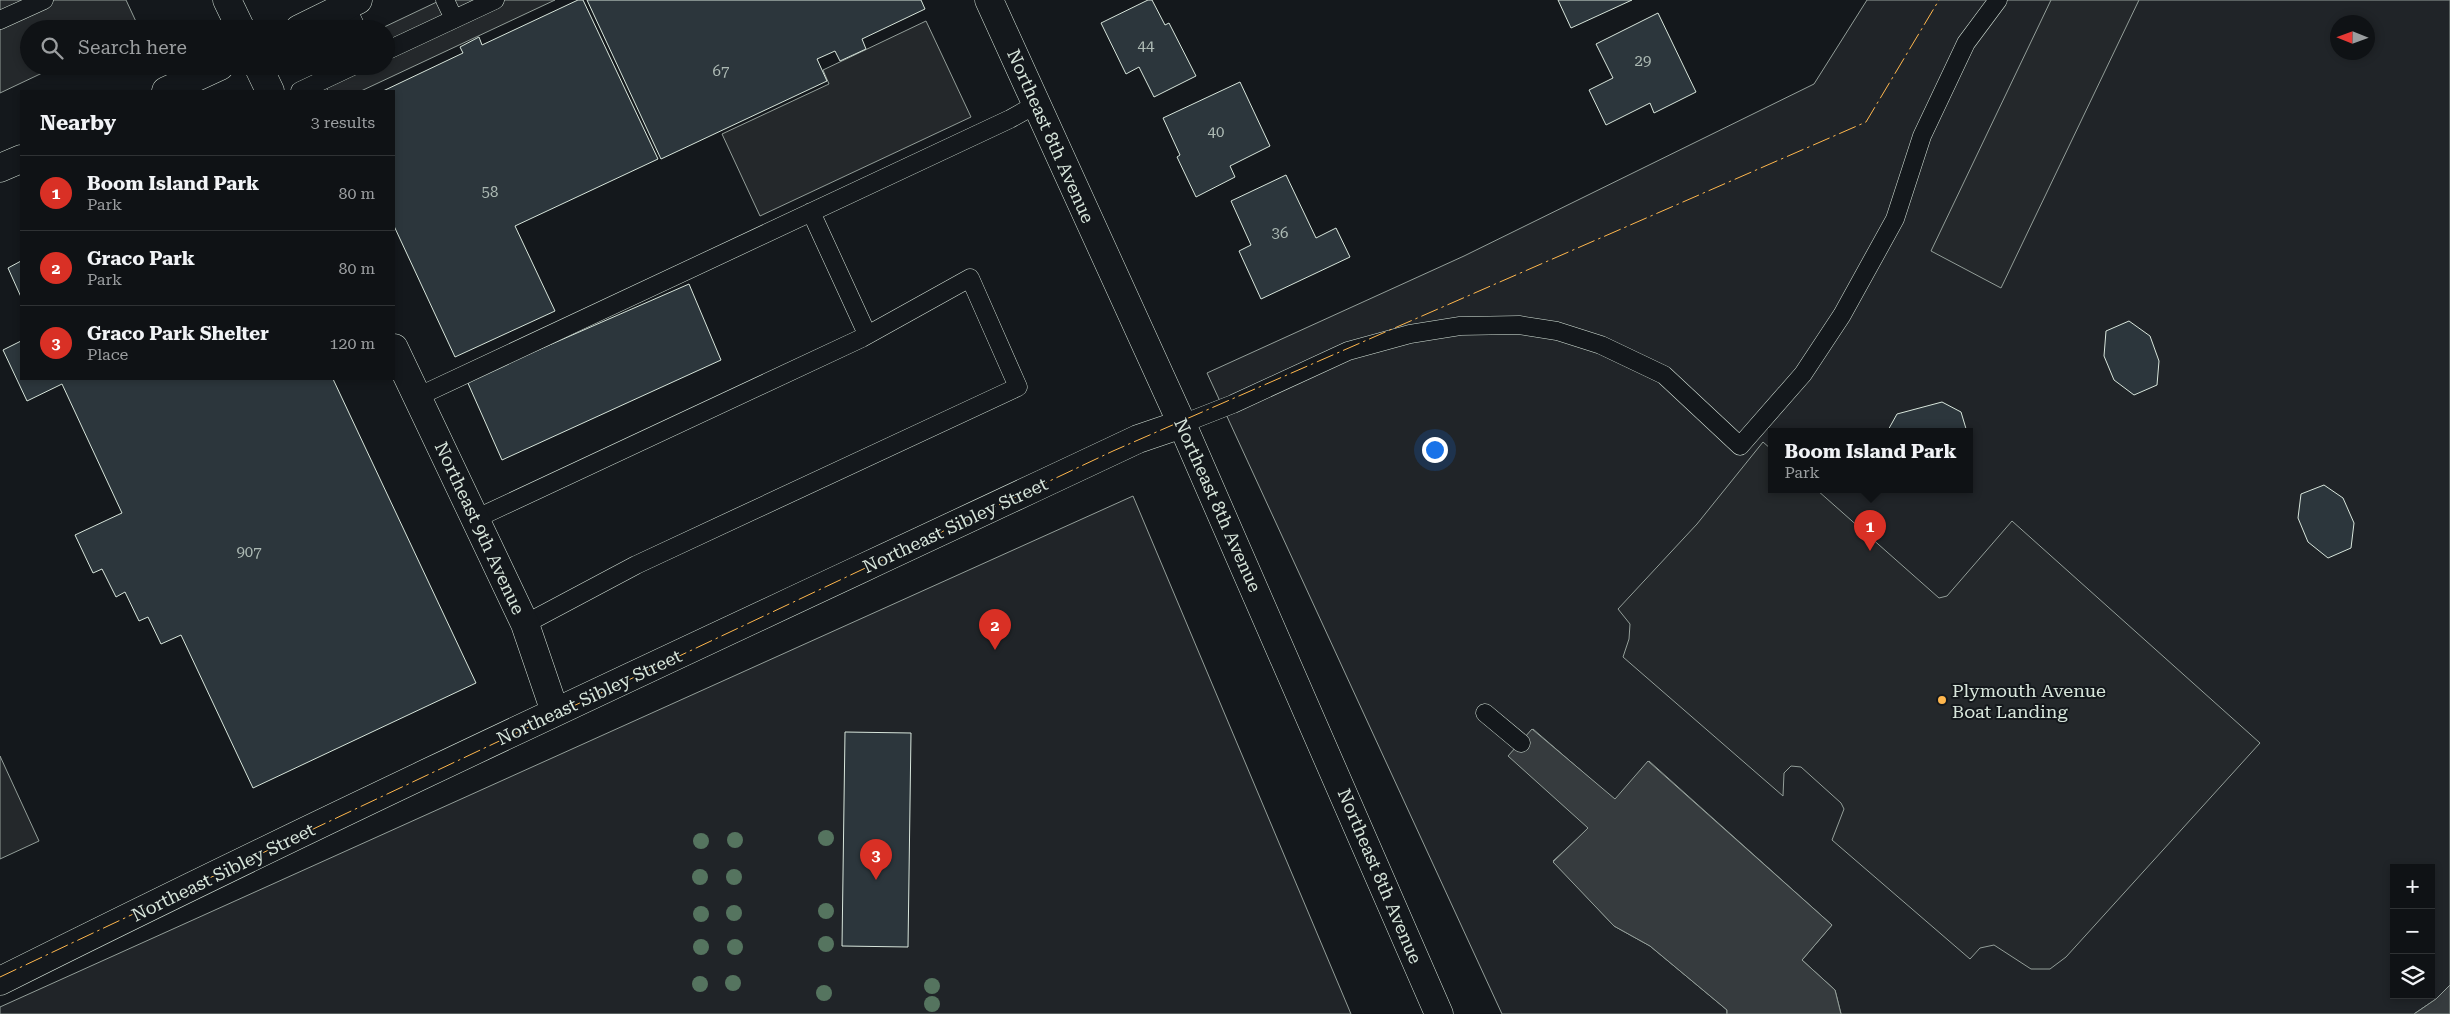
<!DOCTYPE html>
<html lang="en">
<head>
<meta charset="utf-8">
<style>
	:root { --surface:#0f1215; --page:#181b1e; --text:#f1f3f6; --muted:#9b9ea0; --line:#2f3234; --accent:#d93025 }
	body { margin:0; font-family:"Roboto Serif",serif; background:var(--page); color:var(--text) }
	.controls { position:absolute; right:15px; bottom:15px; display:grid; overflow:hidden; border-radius:0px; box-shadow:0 2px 8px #0003 }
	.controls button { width:45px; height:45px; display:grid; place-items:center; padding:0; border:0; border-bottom:1px solid var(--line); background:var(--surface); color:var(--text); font:25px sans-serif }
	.compass { position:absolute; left:2330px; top:15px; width:45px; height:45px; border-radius:50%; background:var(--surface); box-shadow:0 2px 8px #0003; rotate:271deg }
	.you { position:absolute; left:1434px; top:449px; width:18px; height:18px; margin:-12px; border:4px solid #fff; border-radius:50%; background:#1a73e8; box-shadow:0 0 0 8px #1a73e833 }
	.badge { display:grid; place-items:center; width:32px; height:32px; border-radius:50%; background:var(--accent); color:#fff; font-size:16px; font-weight:700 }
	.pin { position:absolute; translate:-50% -41px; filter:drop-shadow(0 1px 2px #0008) }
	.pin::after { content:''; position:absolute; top:26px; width:18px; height:15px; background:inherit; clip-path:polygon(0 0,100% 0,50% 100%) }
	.popup { position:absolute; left:1768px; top:428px; width:205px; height:65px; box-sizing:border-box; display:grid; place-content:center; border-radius:0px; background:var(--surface); filter:drop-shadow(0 1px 4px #0005); font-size:16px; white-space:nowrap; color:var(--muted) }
	.popup b { font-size:19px; color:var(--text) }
	.popup::after { content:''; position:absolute; left:50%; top:100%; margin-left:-10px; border:10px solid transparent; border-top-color:var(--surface) }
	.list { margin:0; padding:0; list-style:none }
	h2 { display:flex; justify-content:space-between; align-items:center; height:65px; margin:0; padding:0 20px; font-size:21px }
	h2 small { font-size:16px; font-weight:400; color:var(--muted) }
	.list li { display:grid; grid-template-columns:32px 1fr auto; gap:15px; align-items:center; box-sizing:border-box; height:75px; padding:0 20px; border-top:1px solid var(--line) }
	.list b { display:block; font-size:19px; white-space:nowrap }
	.list p { margin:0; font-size:16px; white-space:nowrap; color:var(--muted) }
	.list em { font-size:16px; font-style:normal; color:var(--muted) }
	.icon { flex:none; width:28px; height:28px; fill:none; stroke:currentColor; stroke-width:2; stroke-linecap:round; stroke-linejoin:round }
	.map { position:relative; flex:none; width:2450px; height:1014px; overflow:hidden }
	.search { position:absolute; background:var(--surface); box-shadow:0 2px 8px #0003; left:20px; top:20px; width:375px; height:55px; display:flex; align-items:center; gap:12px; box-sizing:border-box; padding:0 18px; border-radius:28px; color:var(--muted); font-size:19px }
	.panel { position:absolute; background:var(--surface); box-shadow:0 2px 8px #0003; left:20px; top:90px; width:375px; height:290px; border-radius:0px }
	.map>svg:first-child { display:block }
	.green { fill:#202428; stroke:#939e99; fill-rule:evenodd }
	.parking { fill:#24282b; stroke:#939e99 }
	.water { fill:#363b3e; stroke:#939e99 }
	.building { fill:#2c363c; stroke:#d8e6dc }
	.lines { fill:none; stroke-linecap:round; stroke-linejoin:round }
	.service-casing { stroke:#d8e6dc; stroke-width:19 }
	.minor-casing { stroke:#d8e6dc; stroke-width:29 }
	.secondary-casing { stroke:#d8e6dc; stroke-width:29 }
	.service { stroke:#14181c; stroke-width:18 }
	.minor { stroke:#14181c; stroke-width:28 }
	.secondary { stroke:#14181c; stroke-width:28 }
	.power { stroke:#ffb74d; stroke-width:1; stroke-dasharray:18 4 2.5 4; stroke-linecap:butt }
	.tree { fill:#55745f }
	.poi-dot { fill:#ffb74d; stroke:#14181c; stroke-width:2 }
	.labels { text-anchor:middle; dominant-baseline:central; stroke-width:4; stroke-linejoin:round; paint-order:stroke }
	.number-label { font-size:15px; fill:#adbab4 }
	.street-label { font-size:18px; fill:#d8e6dc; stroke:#14181c }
	.poi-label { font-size:18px; fill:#d8e6dc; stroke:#14181c; text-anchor:start }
</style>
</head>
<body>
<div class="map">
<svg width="2450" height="1014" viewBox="0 0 2450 1014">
	<rect width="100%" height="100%" fill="#14181c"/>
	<!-- green -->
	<path class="green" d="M1867 0H2450V985L2436 999 2414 1014H1841L1835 990 1802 960 1832 925 1649 761 1615 800 1533 729 1509 756 1589 828 1553 861 1614 926 1650 946 1727 1010V1014H1502L1207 373 1464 256 1814 84ZM2338 22H2368V52H2338ZM1771 432H1969V490H1771ZM2394 868H2431V995H2394Z
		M1133 496 1351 1014H0V1007Z"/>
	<!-- parking -->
	<path class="parking" d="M0 0H126L139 28 29 29V66H57L0 93Z
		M441 0H555L361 91H328L316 66H386V29H380Z
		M2051 0H2139L2001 288 1931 251Z
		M926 21 971 117 760 216 722 134 829 84 823 70Z
		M1763 442 1771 449V490H1817L1939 598 1947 596 2012 521 2260 743 2066 957 2050 969H2031L1994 945 1980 948 1970 959 1832 840 1844 809 1841 803 1801 767 1791 766 1784 773 1783 796 1623 657 1629 639 1630 624 1618 609 1697 524Z
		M0 756 39 841 0 859Z"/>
	<!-- water -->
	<path class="water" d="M1532 729 1615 799 1648 761 1832 925 1802 960 1835 990 1841 1014H1727V1010L1650 946 1614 926 1553 862 1588 828 1508 756Z
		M2450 985V1014H2414L2436 999Z"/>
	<!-- building -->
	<path class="building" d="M578 0H583L658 159 515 226 555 311 455 357 394 226V91H383L463 53 460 47 479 37 482 45Z
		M587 0H921L925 9 862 39 866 49 840 61 835 51 817 59 827 81 661 159Z
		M1148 0H1152L1165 25 1169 23 1196 76 1154 97 1139 67 1126 74 1101 23Z
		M1558 0H1632L1571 28Z
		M1658 13 1696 92 1654 113 1650 103 1606 125 1589 90 1613 78 1596 44Z
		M1240 82 1270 146 1230 166 1235 177 1196 197 1177 157 1180 155 1163 118Z
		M1286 175 1316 238 1336 228 1350 257 1261 299 1239 251 1251 245 1231 201Z
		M21 261V297L8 268Z
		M689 284 721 360 502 460 467 381Z
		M2129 321 2150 336 2159 361 2157 385 2134 395 2114 380 2104 356 2106 331Z
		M21 341V379H333L476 683 253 788 181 635 161 644 148 617 139 621 125 592 116 597 102 569 93 573 75 535 122 513 62 384 27 401 3 350Z
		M1942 402 1961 412 1967 432H1887L1897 414Z
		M2324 485 2343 498 2354 523 2351 548 2328 558 2308 542 2298 518 2301 494Z
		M845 732 911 733 908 947 842 946Z"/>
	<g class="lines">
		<!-- service casing -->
		<g class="service-casing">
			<path id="service" d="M445 0 454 19
				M346 6 357 29
				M0 20 44 0
				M386 51 495 0
				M300 91 353 66
				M811 212 867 334
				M417 397 1010 119 1037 104
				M1182 424 1233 404 1348 351 1410 334 1460 326 1519 325 1557 331 1601 345 1664 375 1740 446 1803 374 1842 315 1895 219 1922 136 1966 43 1998 0
				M475 519 862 338 970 278 1018 387 636 565 525 624
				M1485 713 1521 743"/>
		</g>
		<!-- minor casing -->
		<g class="minor-casing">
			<path id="minor" d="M227 0 241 29
				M299 29 358 0
				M258 66 270 91
				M166 91 220 66
				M0 168 21 159
				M394 348 525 624 555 712
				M0 981C375 793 758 618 1138 439L1182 424"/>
		</g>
		<!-- secondary casing -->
		<g class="secondary-casing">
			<path id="secondary" d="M989 0 1182 424 1439 1014"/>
		</g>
		<!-- service -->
		<use href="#service" class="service"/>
		<!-- minor -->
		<use href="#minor" class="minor"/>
		<!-- secondary -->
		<use href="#secondary" class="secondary"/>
		<!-- power -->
		<path class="power" d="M0 977 1113 451 1866 122 1939 0"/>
	</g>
	<!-- trees -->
	<g class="tree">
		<circle cx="826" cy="838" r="8"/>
		<circle cx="735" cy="840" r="8"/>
		<circle cx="701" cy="841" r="8"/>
		<circle cx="700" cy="877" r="8"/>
		<circle cx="734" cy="877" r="8"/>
		<circle cx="826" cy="911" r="8"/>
		<circle cx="734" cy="913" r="8"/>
		<circle cx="701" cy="914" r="8"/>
		<circle cx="826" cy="944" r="8"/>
		<circle cx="701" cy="947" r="8"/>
		<circle cx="735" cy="947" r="8"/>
		<circle cx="733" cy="983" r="8"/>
		<circle cx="700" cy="984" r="8"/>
		<circle cx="932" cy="986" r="8"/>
		<circle cx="824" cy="993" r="8"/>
		<circle cx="932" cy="1004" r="8"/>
	</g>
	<!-- markers -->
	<circle class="poi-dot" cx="1942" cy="700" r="5"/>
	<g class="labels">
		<!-- number labels -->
		<g class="number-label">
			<text x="1146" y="46">44</text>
			<text x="1643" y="61">29</text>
			<text x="721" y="71">67</text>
			<text x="1216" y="132">40</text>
			<text x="490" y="192">58</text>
			<text x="1280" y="233">36</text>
			<text x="249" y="552">907</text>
		</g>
		<!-- street labels -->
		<g class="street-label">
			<text transform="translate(1051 136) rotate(66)">Northeast 8th Avenue</text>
			<text transform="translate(1218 505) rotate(66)">Northeast 8th Avenue</text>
			<text transform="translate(955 525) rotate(-25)">Northeast Sibley Street</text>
			<text transform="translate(480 528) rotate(65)">Northeast 9th Avenue</text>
			<text transform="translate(589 697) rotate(-25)">Northeast Sibley Street</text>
			<text transform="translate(223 872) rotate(-26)">Northeast Sibley Street</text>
			<text transform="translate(1380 876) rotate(67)">Northeast 8th Avenue</text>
		</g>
		<!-- poi labels -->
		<g class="poi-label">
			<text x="1952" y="690">Plymouth Avenue<tspan x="1952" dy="21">Boat Landing</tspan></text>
		</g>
	</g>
</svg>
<div class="controls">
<button>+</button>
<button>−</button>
<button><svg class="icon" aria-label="layers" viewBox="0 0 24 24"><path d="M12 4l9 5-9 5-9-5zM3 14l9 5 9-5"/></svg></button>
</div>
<svg class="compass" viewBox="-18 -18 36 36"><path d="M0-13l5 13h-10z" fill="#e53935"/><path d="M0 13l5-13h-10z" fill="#9b9ea0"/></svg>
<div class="you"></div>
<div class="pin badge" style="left:1870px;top:551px">1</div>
<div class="popup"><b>Boom Island Park</b>Park</div>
<div class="pin badge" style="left:995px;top:650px">2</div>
<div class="pin badge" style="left:876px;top:880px">3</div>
<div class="search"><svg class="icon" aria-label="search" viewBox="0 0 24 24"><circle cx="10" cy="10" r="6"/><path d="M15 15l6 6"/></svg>Search here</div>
<section class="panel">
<h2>Nearby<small>3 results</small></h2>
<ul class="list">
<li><span class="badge">1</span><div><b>Boom Island Park</b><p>Park</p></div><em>80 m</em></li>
<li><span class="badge">2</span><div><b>Graco Park</b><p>Park</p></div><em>80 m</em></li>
<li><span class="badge">3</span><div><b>Graco Park Shelter</b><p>Place</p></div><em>120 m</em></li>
</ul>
</section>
</div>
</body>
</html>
